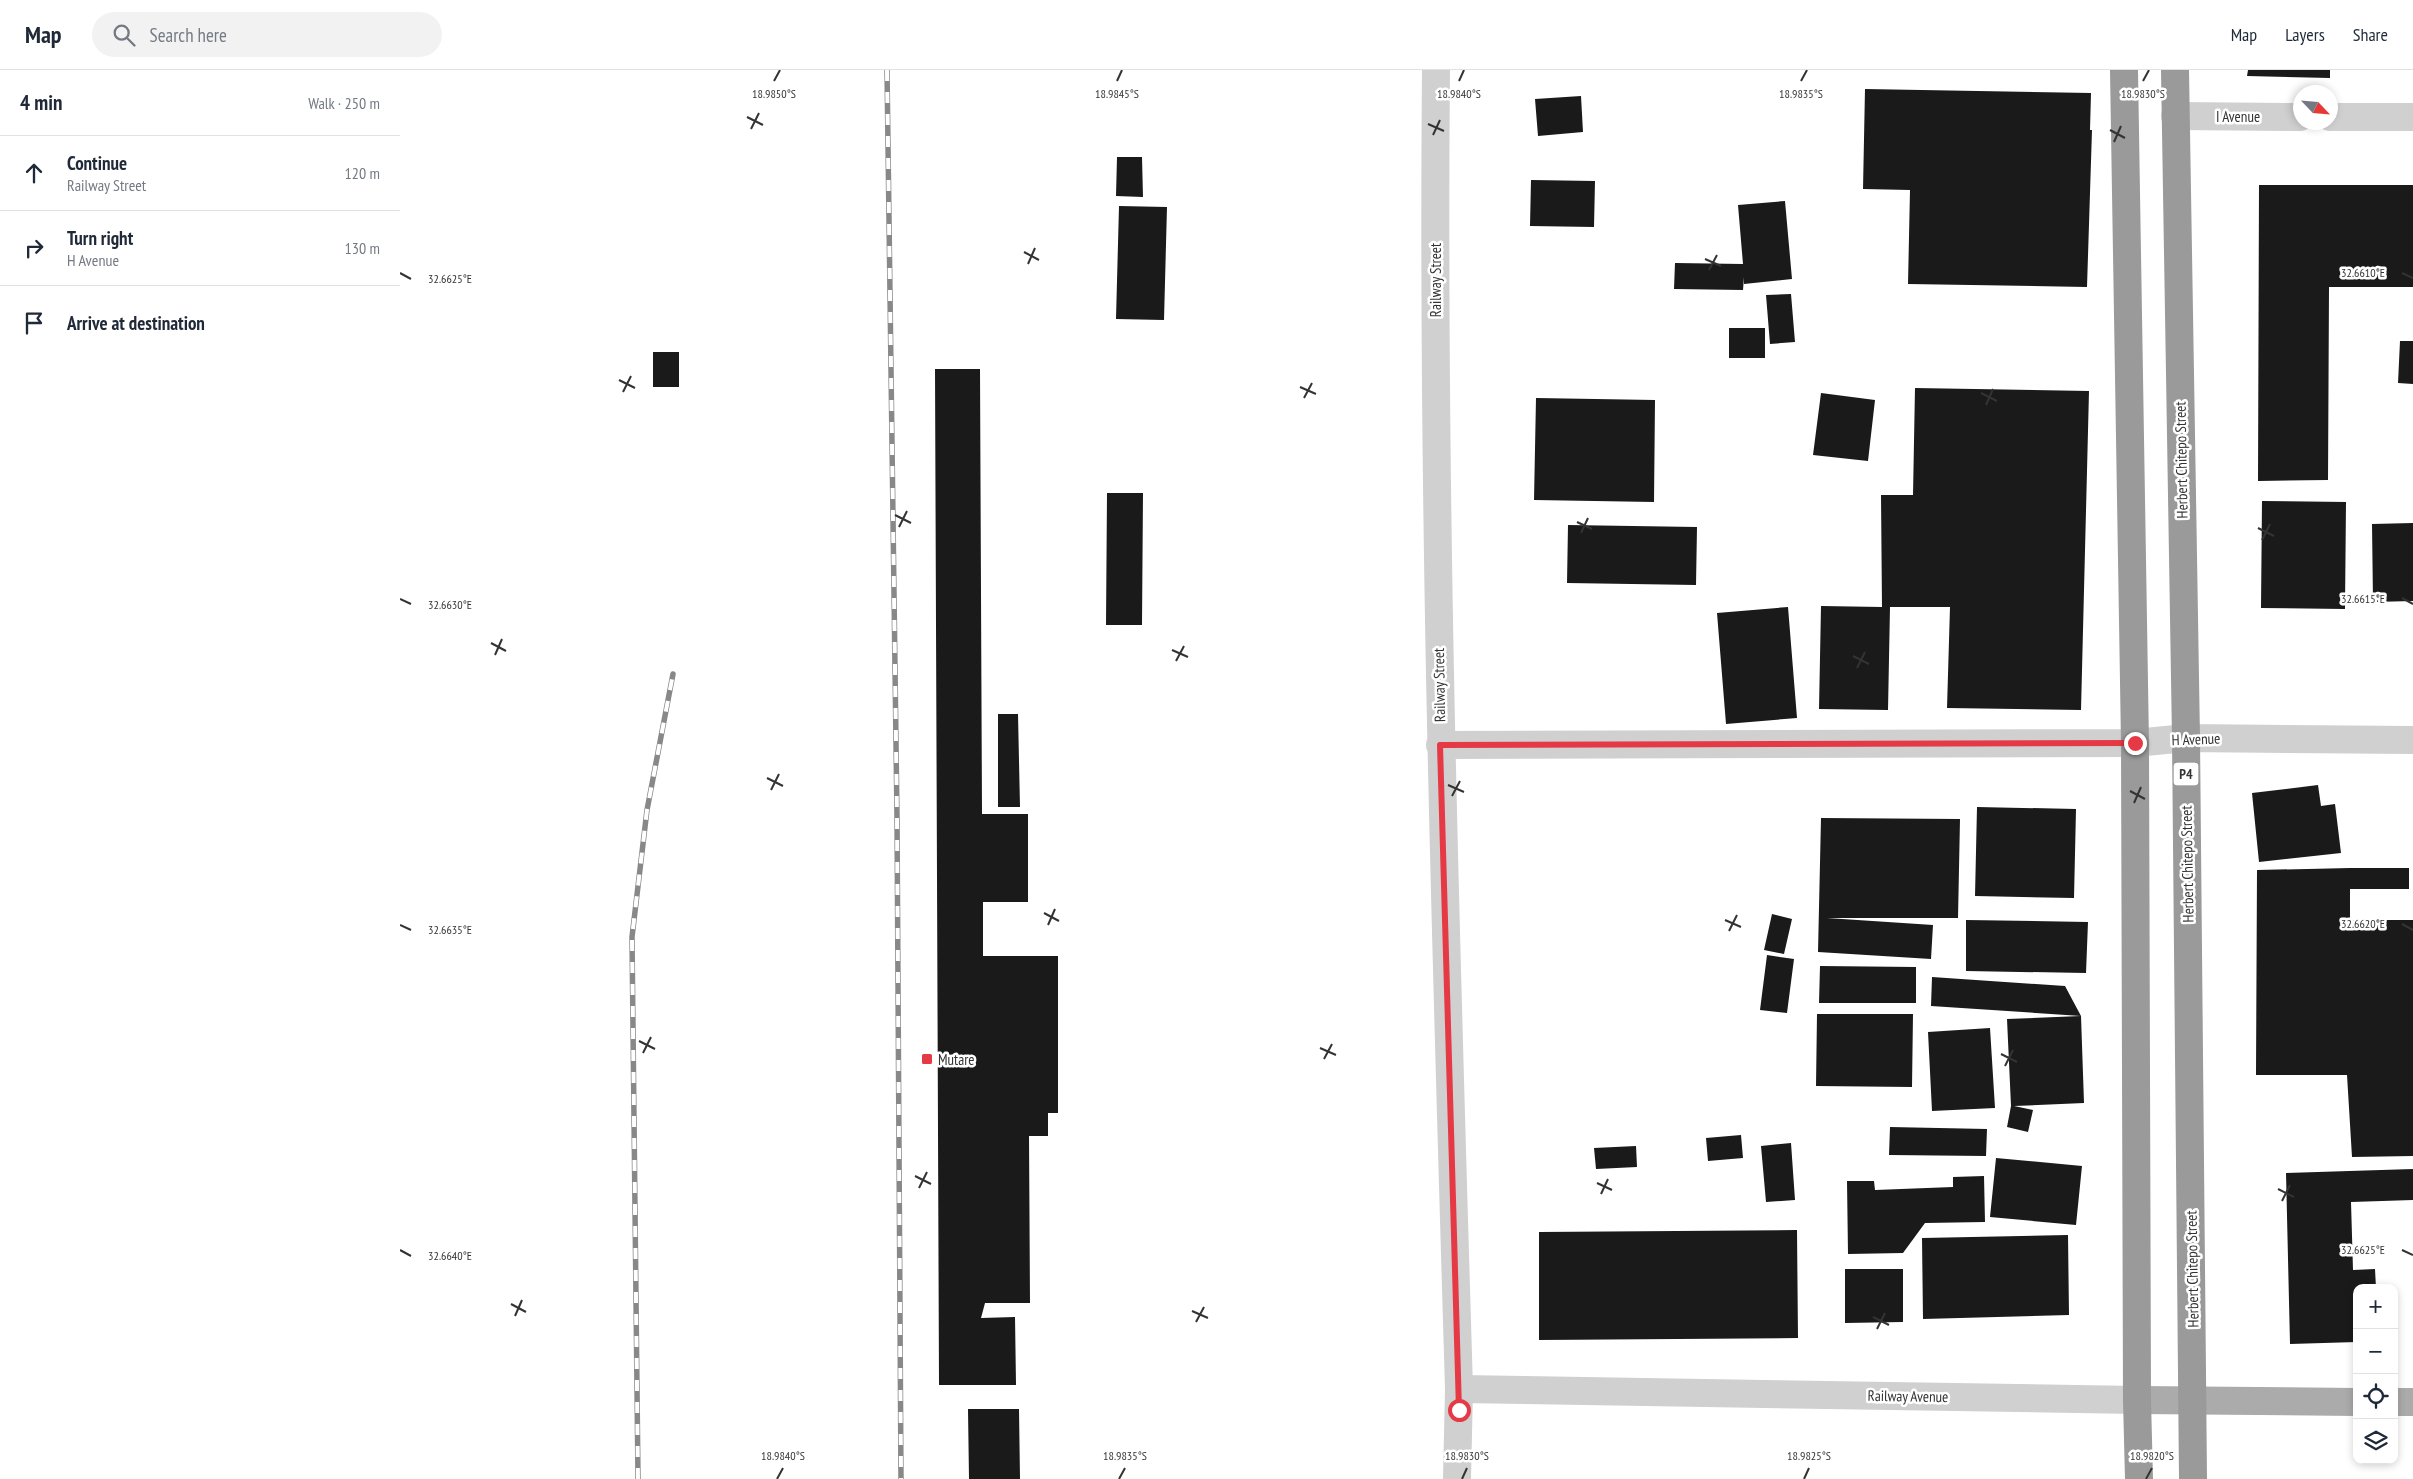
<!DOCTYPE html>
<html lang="en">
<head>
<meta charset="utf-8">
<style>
	:root { --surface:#fff; --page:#f2f2f3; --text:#1f2937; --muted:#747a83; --line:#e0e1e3 }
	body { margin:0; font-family:"PT Sans Narrow",sans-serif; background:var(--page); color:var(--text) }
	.controls { position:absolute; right:15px; bottom:15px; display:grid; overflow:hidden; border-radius:10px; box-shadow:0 2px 8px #0003 }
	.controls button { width:45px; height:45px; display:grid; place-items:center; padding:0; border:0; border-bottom:1px solid var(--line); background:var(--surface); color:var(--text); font:25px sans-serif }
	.compass { position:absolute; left:1893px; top:15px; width:45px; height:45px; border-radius:50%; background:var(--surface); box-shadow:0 2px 8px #0003; rotate:116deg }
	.stop { position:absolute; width:15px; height:15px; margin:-11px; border:4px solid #e63946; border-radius:50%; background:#fff }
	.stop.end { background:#e63946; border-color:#fff; box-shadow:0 1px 5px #0008 }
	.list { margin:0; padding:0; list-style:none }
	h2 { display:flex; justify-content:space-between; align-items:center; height:65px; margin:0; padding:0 20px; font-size:21px }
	h2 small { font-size:16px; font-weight:400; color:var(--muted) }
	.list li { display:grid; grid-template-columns:32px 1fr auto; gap:15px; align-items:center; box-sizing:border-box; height:75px; padding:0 20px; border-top:1px solid var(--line) }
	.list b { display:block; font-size:19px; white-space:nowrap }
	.list p { margin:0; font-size:16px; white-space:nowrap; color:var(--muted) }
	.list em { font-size:16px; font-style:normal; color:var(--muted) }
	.icon { flex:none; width:28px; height:28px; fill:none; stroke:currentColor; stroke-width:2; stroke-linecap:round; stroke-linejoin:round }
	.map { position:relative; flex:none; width:2013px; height:1409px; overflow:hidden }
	header { display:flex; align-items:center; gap:30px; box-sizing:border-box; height:70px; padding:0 25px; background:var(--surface); border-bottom:1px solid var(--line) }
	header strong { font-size:24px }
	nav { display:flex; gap:28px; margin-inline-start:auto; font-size:18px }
	.search { width:350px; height:45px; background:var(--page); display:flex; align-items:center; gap:12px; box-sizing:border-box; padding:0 18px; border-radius:28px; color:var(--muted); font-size:19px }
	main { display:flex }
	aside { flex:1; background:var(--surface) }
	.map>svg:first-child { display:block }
	.building { fill:#1a1a1a }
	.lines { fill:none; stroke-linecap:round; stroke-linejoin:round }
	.minor { stroke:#d0d0d0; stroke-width:28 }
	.major { stroke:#ababab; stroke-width:28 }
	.highway { stroke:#9a9a9a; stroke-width:28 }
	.rail-casing { stroke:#888; stroke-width:5.5 }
	.rail { stroke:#fff; stroke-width:4; stroke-dasharray:11; stroke-linecap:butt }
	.route { stroke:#e63946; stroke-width:6 }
	.ticks { fill:none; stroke:#333; stroke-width:2 }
	.poi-dot { fill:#e63946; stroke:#fff; stroke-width:2 }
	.labels { text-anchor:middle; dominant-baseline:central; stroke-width:5; stroke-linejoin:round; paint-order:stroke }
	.shield { fill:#fff; stroke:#707070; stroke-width:1 }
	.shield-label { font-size:14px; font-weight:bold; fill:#333 }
	.street-label { font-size:15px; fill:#333; stroke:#fff }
	.poi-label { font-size:15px; fill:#333; stroke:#fff; text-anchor:start }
	.ticks-label { font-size:12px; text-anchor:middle; fill:#333; stroke:#fff; stroke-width:5; stroke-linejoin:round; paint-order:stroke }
</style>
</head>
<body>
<header>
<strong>Map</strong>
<div class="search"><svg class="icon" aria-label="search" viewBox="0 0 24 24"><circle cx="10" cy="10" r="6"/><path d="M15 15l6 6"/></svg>Search here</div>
<nav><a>Map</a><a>Layers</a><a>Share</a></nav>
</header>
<main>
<aside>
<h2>4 min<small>Walk · 250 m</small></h2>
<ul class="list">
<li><svg class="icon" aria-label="ahead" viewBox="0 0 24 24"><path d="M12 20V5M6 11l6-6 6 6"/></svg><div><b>Continue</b><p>Railway Street</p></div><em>120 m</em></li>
<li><svg class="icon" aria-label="right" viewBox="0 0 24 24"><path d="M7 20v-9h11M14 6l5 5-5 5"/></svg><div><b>Turn right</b><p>H Avenue</p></div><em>130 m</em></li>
<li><svg class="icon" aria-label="arrive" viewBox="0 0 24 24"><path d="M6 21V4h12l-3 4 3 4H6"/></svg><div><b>Arrive at destination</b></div></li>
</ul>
</aside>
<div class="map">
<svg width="2013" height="1409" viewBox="0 0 2013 1409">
	<rect width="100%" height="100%" fill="#fff"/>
	<!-- building -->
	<path class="building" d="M1848 0H1930V8L1847 6Z
		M1465 19 1691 23 1690 60H1692L1687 217 1508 214 1510 120 1463 119Z
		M1181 26 1183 62 1138 66 1135 29Z
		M717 87H742L743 127 716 126Z
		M1131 110 1195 111 1194 157 1130 156Z
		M1859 115H2013V217H1929L1928 410 1858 411Z
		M1385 131 1392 209 1344 214V207L1343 220 1274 219 1275 193 1343 194 1338 135Z
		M719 136 767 137 764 250 716 249Z
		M1391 224 1395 272 1370 274 1366 225Z
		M1329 258H1365V288H1329Z
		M2000 271H2013V314L1998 313Z
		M253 282H279V317H253Z
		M535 299H580L582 744H628V832H583V886H658V1043H648V1066H629L630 1233H585L581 1248 615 1247 616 1315H539Z
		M1515 318 1689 321 1681 640 1547 638 1550 537H1490L1488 640 1419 639 1421 536 1482 537 1481 425H1513Z
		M1421 323 1475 330 1468 391 1413 385Z
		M1136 328 1255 330 1254 432 1134 430Z
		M707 423H743L742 555H706Z
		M1862 431 1946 432 1945 539 1861 538Z
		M2013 453V531L1973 532 1972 454Z
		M1168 455 1297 457 1296 515 1167 513Z
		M1388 537 1397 648 1326 654 1317 543Z
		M598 644H618L620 737H598Z
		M1918 715 1921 736 1935 734 1941 783 1859 792 1852 723Z
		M1577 737 1676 739 1674 828 1575 826Z
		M1421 748 1560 749 1558 848H1427L1533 855 1531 889 1418 882Z
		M1950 798H2009V819H1950V850H2013V1086L1952 1087 1947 1005H1856L1857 800Z
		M1372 844 1392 849 1384 884 1364 880Z
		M1566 850 1688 852 1686 903 1566 901Z
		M1367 885 1394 889 1387 943 1360 940Z
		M1420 896 1516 897V933H1419Z
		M1532 907 1665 916 1681 946 1684 1033 1614 1036 1633 1040 1628 1062 1607 1057 1611 1036 1607 949 1681 946 1531 936Z
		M1417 944H1513L1512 1017 1416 1016Z
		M1590 958 1595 1038 1532 1041 1528 962Z
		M1490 1057 1587 1059 1586 1086 1489 1085Z
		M1341 1065 1343 1088 1308 1091 1306 1068Z
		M1391 1073 1395 1130 1366 1132 1361 1076Z
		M1236 1076 1237 1097 1196 1099 1194 1078Z
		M1596 1088 1682 1096 1676 1155 1590 1147Z
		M2013 1099V1130L1951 1132 1953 1200 1975 1199 1976 1218H1957V1272L1890 1274 1886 1103Z
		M1584 1106 1585 1152 1525 1153 1503 1183 1448 1184 1447 1111H1474L1475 1120 1553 1117V1107Z
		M1397 1160 1398 1268 1139 1270V1162Z
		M1668 1165 1669 1245 1523 1249 1522 1168Z
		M1445 1199H1503V1252L1445 1253Z
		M568 1339H619L620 1409H569Z"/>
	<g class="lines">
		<!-- minor -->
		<path class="minor" d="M1036 0C1032 440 1046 879 1059 1319L1057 1409
			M1775 46 1900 47
			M1930 47H2013
			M1040 675 1735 673 1786 668 2013 670
			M1059 1319 1737 1330"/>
		<!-- major -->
		<path class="major" d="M1737 1330 1957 1332
			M1994 1332H2013"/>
		<!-- highway -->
		<path class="highway" d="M1724 0 1735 673 1737 1330 1739 1409
			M1775 0 1786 668 1793 1409"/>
		<!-- rail casing -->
		<g class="rail-casing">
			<path id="rail" d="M487 0 497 747 501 1409
				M238 1409 232 867 247 740 273 604"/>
		</g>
		<!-- rail -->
		<use href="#rail" class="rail"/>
	</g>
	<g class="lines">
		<!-- route -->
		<path class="route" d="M1059 1340 1040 675 1735 673"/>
	</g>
	<!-- ticks -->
	<path class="ticks" d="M374 11 380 0M717 11 722 0M1059 11 1064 0M1401 11 1407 0M1743 11 1749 0M347 47 363 55M1028 54 1044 61M351 59 359 43M1710 60 1725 68M1033 65 1040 50M1714 72 1721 56M624 182 639 190M1305 189 1321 196M628 194 635 178M1309 200 1317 185M0 203 11 209M2002 203 2013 208M219 310 235 318M900 317 916 324M223 322 231 306M1581 323 1597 331M904 328 912 313M1586 335 1593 319M495 445 511 453M1177 452 1192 459M499 457 507 441M1858 458 1874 466M1181 463 1188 448M1862 470 1870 454M2002 528 2013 534M0 529 11 534M91 573 106 581M772 580 788 587M95 585 102 569M1453 586 1469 594M776 591 784 576M1457 598 1465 582M367 708 383 716M1048 715 1064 722M371 720 379 704M1730 721 1745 729M1052 726 1060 711M1734 733 1741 717M644 843 659 851M1325 850 1341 857M2002 854 2013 860M0 855 11 860M648 855 655 839M1329 861 1337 845M239 971 255 979M920 978 936 985M243 983 251 967M1601 984 1617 992M924 989 932 974M1605 996 1613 980M515 1106 531 1114M1197 1113 1212 1120M519 1118 527 1102M1878 1119 1894 1127M1201 1124 1208 1109M1882 1131 1890 1115M0 1180 11 1186M2002 1180 2013 1185M111 1234 126 1242M792 1241 808 1248M115 1246 122 1230M1473 1247 1489 1255M796 1252 804 1237M1477 1259 1485 1243M377 1409 383 1398M719 1409 725 1398M1062 1409 1067 1398M1404 1409 1409 1398M1746 1409 1752 1398"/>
	<!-- markers -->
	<rect class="poi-dot" x="521" y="983" width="12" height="12" rx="2.5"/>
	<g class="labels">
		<!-- shield labels -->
		<rect class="shield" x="1773.5" y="692.5" width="25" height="23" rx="4"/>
		<g class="shield-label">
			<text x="1786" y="704">P4</text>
		</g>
		<!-- street labels -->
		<g class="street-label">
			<text x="1838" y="46">I Avenue</text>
			<text transform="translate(1035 210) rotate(-90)">Railway Street</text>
			<text transform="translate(1781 390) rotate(-91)">Herbert Chitepo Street</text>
			<text transform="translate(1039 615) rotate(-91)">Railway Street</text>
			<text transform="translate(1796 669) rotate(-2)">H Avenue</text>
			<text transform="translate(1787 794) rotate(-91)">Herbert Chitepo Street</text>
			<text transform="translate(1792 1199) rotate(-91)">Herbert Chitepo Street</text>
			<text transform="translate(1508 1326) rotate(1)">Railway Avenue</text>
		</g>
		<!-- poi labels -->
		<g class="poi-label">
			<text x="538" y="989">Mutare</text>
		</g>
	</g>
	<g class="ticks-label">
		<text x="374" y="28">18.9850°S</text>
		<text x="717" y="28">18.9845°S</text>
		<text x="1059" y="28">18.9840°S</text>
		<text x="1401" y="28">18.9835°S</text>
		<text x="1743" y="28">18.9830°S</text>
		<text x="1963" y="207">32.6610°E</text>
		<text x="50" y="213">32.6625°E</text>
		<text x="1963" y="533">32.6615°E</text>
		<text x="50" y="539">32.6630°E</text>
		<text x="1963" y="858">32.6620°E</text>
		<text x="50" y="864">32.6635°E</text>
		<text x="1963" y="1184">32.6625°E</text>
		<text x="50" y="1190">32.6640°E</text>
		<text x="383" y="1390">18.9840°S</text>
		<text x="725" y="1390">18.9835°S</text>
		<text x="1067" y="1390">18.9830°S</text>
		<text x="1409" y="1390">18.9825°S</text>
		<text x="1752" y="1390">18.9820°S</text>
	</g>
</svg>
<div class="controls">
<button>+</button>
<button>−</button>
<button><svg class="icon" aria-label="locate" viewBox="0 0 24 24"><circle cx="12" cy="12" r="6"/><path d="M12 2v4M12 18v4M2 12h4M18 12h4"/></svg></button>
<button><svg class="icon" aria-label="layers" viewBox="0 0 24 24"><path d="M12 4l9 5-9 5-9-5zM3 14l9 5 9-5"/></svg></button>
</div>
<svg class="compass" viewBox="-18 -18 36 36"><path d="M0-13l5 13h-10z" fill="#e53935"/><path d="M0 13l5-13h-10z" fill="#747a83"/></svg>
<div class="stop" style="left:1059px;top:1340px"></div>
<div class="stop end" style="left:1735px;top:673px"></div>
</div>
</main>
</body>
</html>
